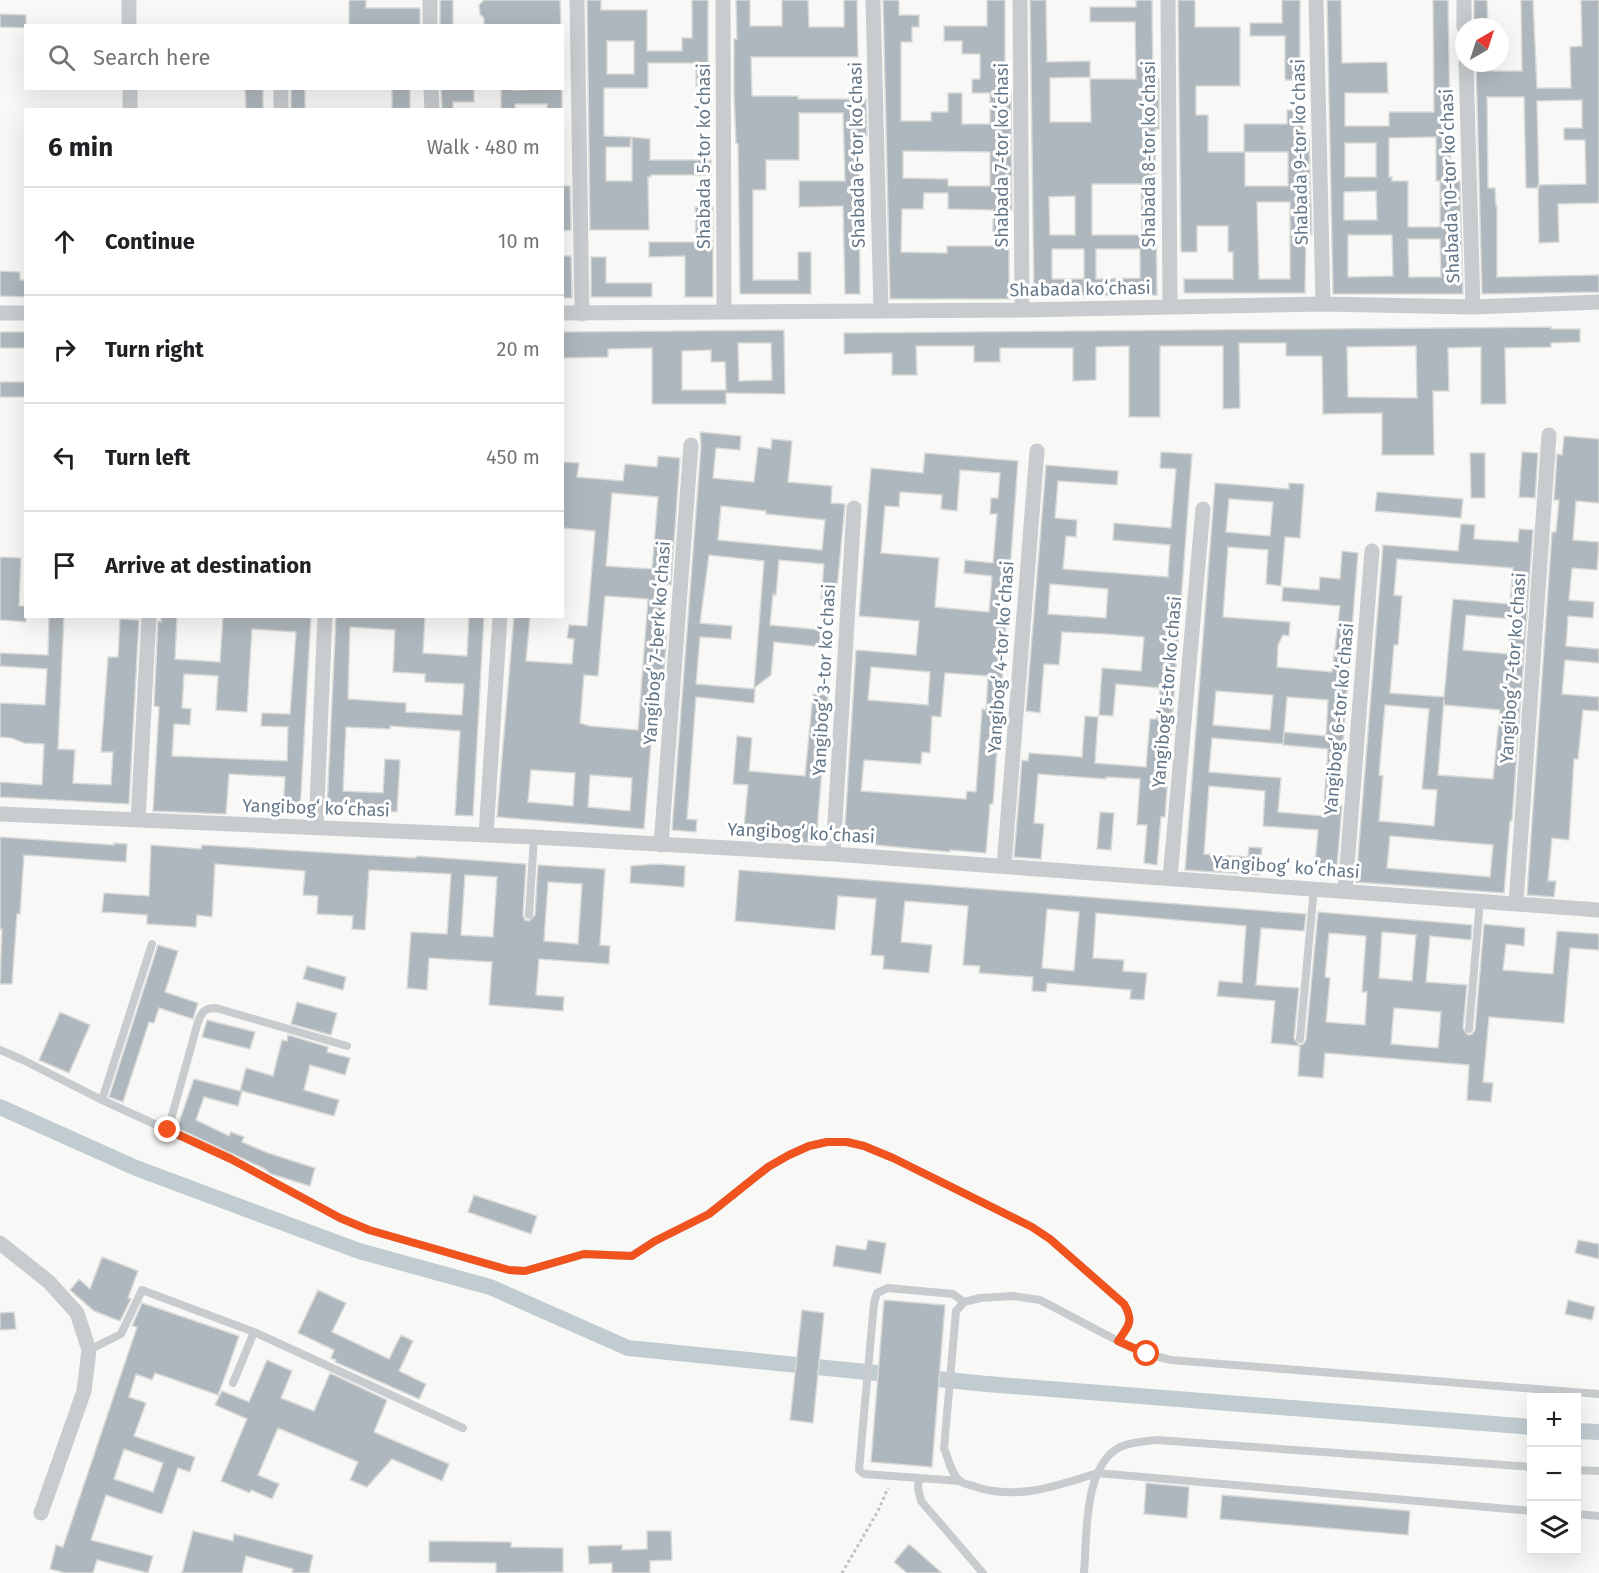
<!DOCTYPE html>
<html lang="en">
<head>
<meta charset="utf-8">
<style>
	:root { --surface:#fff; --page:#f2f2f2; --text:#202124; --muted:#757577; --line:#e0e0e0 }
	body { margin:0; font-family:"Fira Sans",sans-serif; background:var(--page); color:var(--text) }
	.controls { position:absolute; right:18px; bottom:18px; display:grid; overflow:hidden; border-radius:0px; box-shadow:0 6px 24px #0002 }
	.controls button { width:54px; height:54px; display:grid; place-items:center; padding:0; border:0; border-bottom:2px solid var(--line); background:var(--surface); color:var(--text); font:30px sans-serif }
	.compass { position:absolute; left:1455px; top:18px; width:54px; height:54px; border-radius:50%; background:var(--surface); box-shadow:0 6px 24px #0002; rotate:39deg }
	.stop { position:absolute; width:18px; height:18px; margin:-14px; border:4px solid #f1531e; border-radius:50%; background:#fff }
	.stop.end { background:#f1531e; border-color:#fff; box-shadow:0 2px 6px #0008 }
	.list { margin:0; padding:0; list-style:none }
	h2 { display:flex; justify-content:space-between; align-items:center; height:78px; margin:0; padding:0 24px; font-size:26px }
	h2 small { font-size:20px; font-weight:400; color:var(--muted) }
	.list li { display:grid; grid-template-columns:39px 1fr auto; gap:18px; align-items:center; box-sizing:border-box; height:108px; padding:0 24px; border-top:2px solid var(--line) }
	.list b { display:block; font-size:22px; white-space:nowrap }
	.list em { font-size:20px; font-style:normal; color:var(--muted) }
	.icon { flex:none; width:33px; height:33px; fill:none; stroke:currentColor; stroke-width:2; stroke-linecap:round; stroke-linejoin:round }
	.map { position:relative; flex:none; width:1599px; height:1573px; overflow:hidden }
	.search { position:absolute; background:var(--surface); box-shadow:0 6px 24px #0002; left:24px; top:24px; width:540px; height:66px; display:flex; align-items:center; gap:15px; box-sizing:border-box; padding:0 21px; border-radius:0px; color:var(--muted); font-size:22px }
	.panel { position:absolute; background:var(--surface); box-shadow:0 6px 24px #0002; left:24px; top:108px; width:540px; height:510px; border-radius:0px }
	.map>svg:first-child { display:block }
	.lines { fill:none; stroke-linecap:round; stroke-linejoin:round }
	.canal { stroke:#c1ccd1; stroke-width:16 }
	.building { fill:#aeb7bd; stroke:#dadad8; stroke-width:1.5; fill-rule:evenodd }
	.path { stroke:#bfc2c4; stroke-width:3; stroke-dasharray:3 3; stroke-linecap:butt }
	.lane { stroke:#c8cccf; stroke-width:8 }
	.street { stroke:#c8cccf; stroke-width:15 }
	.route { stroke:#f1531e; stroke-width:8 }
	.labels { text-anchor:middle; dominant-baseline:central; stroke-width:6; stroke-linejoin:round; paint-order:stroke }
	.street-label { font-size:18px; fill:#657889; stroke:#fff }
</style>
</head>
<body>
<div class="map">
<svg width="1599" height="1573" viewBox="0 0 1599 1573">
	<rect width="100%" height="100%" fill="#f8f9f6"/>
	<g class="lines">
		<!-- canal -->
		<path class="canal" d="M0 1107 136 1168 359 1251 490 1287 628 1348 987 1384 1532 1427
			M1576 1431 1599 1432"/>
	</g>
	<!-- building -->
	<path class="building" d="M349 0H366V8H420V26H349Z
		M440 0H453V26H440Z
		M484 0H560L561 26H484V18L480 14 479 5Z
		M587 0H601V10H647V51H682V38H692V0H708V86H696V63H648V88H604V136L631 137 630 147H606V181H632V137L650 139V160H711V175H651V177H648L649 230H590ZM607 41H634V74H607Z
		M736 0H750V26H782V0H808L809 27H844V0H857L858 57H751L752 96H798V99H866L867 136 859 138 860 294H845L843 206 799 207V181H845L843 113H799V160H766V190H753V280H798V252H811V294H740L738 144 736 143 734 96V39H737Z
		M883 0H899V15H919V27H912V42H901V121H931V112H948V93H962V124H990V93H972V79H980V54H962V41H944V26H987V0H1005V93H1011L1012 210H1009V299H890ZM903 151 990 152V186H948V179L903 178ZM924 193H948V209L993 210V246H947V253L901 252 902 209H923Z
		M1030 0H1046L1047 62 1090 61V77L1050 78V122H1091L1090 79H1136L1135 22H1090V7H1136V0H1152L1153 79H1159V129H1155L1157 295 1034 296ZM1092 184H1141L1142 235H1092ZM1075 196V235H1050L1049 197ZM1052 249H1084V279H1052ZM1096 249H1140V278L1096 279Z
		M1178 0H1195V27H1240V86H1196V115H1208V152H1244V124H1287V110H1303V139H1309L1312 235H1306L1305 293H1184V279H1233V252H1228V226H1197V252H1181ZM1245 152H1288V186H1245ZM1257 202H1290V279H1259Z
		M1282 0H1300V80H1285V36H1250V23H1282Z
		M1327 0H1341L1342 63 1387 62 1388 93H1345V126H1389V112H1434L1433 0H1448L1451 181H1460L1463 294H1333ZM1436 137V181H1444H1440V227H1408V181H1392V177H1389V138ZM1345 143H1376V177H1345ZM1376 191 1377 220H1344V192ZM1348 235H1392L1393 276 1348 277ZM1408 239H1440L1441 277H1409Z
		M1474 0H1487L1488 27H1474Z
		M1521 0H1533L1537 88H1571L1570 47 1582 46 1581 0H1599V203L1558 204 1559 242 1539 243 1538 185 1586 184 1585 140H1564V128H1582V100L1537 101 1539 188H1526L1524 97H1487L1488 188H1495L1496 206H1497V277L1599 275V292L1482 294 1476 63H1492V71H1522Z
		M0 14 26 15V28L0 27Z
		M245 88H263V110H246Z
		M291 88H305V110H291Z
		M392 88H410V110H392Z
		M441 88H474V102H453V110H442Z
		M501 88H513V90L562 88V110H547V104H515V110H501Z
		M562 186H570L571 230 562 231Z
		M695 207H713V297H685V256L649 257V242H696Z
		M562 256H571L572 298H562Z
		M591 257H606V283H652V297H591Z
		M0 271 20 272V280H26V297L0 296Z
		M1551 327V329H1580V342L1551 343V347L1505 348 1506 404H1481V347L1448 348 1449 391H1433L1434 455H1382V413L1323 414 1322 356H1286V343H1239L1240 408 1223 409V346H1160V417H1129V346L1096 347V380L1073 381V348H1000V362H974V346H916L917 375H892V353L844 354V333ZM1416 346 1417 398 1348 397 1347 347Z
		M784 330 785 394 726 393V404H652V348L608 349V357L562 358V332ZM738 343H771L772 380 739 381ZM711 350V362H725L726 390H682V351Z
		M0 332H26V348H0Z
		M0 382H26V397H0Z
		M700 432 741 436 740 450 716 448 713 478 754 482 758 447 771 449 772 439 792 441 788 482 832 486 831 503 845 504 836 600 821 599 824 564 779 560 776 595 773 594 770 625 833 631 832 648 774 642 771 675 754 688 764 561 709 555 700 623 732 626 731 639 700 637 696 684 755 689 754 703 696 697 687 819 697 820 696 832 672 830 701 446ZM721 506 766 511V514L825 520 822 550 718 540Z
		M1564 436 1599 439V503L1576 501 1573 540 1599 542 1597 570 1572 568 1569 600 1594 602 1593 618 1568 616 1566 646 1599 649V663L1565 660 1562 694 1599 697V711L1583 710 1578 759H1574L1569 840 1552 838 1548 881H1556L1554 897 1527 895 1552 532H1556L1559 500H1554L1557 454 1562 455Z
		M1161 452 1192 454 1165 817H1161L1157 865 1144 863 1147 825H1137L1140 779 1106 777V779L1038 774 1034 823 1044 824 1041 859 1014 857 1022 760 1028 761 1029 753 1082 757 1085 716 1098 717 1095 763 1146 767 1150 719H1157L1160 688 1116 684 1113 716 1099 715 1102 668 1141 671 1144 637 1105 634 1062 632 1059 665 1044 664 1040 713 1026 711 1046 465 1118 471 1117 485 1058 481 1055 518 1077 520 1076 537 1066 536 1063 569 1168 577 1170 545 1113 540 1114 523 1171 528 1176 469 1160 468ZM1050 584 1108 589 1106 618 1048 614Z
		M1522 452 1538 453 1535 498 1519 497Z
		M925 453 1018 461 993 804H990L986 853 950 850V852L844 842 856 650 916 655 919 621 859 616 871 468 923 473ZM960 470 1000 473 998 498H991L990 514H997L993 563 965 560 964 573 992 576 989 612 935 607 939 558 881 553 885 506 899 507 900 492 942 495 941 509 957 511ZM871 667 930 672 928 705 868 700ZM945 673 988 676 986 710 982 709 976 792 967 791 966 799 861 791 864 760 921 764 922 752 930 753 932 716 941 717Z
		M1470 453H1485V498H1471Z
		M658 456 680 458 671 585 664 584 660 632 667 633 664 671 657 670 644 829 497 817 514 616H530L526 661 572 664 574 639 567 638 569 625 587 626 595 531 562 528V462L579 463 577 477 623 481 625 464 657 467ZM612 493 658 497 652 569 606 566ZM605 596 648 599 638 730 590 726 580 723 584 675 598 676ZM531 770 575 773 573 806 528 802ZM590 775 632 778 630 811 588 807Z
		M1215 483 1289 489V483L1304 484 1300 538 1285 537 1281 586 1266 584 1268 550 1228 547 1223 617 1290 622 1289 636 1283 635 1278 645 1277 667 1332 672 1340 606 1282 601 1283 587 1319 590 1320 577 1340 579 1342 551 1358 553 1338 806H1342L1337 867 1315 865 1318 830 1263 826 1265 791 1209 786 1204 854 1248 857 1249 847 1262 848 1259 875 1185 870ZM1229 499 1273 502 1270 536 1226 532ZM1216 691 1273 695 1270 730 1213 725ZM1287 697 1328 700 1326 736 1284 732ZM1284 732 1283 745 1328 749 1323 816 1278 812 1281 778 1209 772 1212 738 1283 744Z
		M1377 492 1463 499 1461 518 1375 511Z
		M1461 524 1475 525 1474 539 1518 542 1519 529 1533 530 1512 821H1510L1504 893 1356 882 1383 545 1458 551ZM1397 559 1513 568 1510 604 1453 599 1444 697 1390 693 1394 645H1398L1402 596 1394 595ZM1466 615 1511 619 1508 654 1463 650ZM1444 699V705L1500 710 1493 779 1438 775ZM1385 705 1429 709 1422 789 1437 790 1434 826 1379 821 1383 776 1379 775ZM1390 836 1493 845 1490 877 1387 868Z
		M0 557 21 558 19 606H26V622L0 620Z
		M49 616H64L58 749 75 750 73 783 111 785 113 752H101L108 657H118L120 619 139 620 129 804 0 797V782L42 785 44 744 24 743 11 738 0 737V703L45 705 47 669 0 666V653L48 655Z
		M161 616H177L175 659 220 662 223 616H311L300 812 283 811 285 777 229 774 226 814 153 811 159 707 154 706 158 621 161 622ZM252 629 296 632 290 714 262 713 261 726 288 727 287 761 172 756 174 724 190 725 191 709 182 708 184 674 218 676 216 710 247 712Z
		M336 616H425L423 653 467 656 469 616H484L473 816 455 815 460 731 390 726V729L346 727 343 791 383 793 385 759 400 760 397 812 327 808ZM350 627 395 630 393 672 425 674V682L464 684 462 715 406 712V703L348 699Z
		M813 694 828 695 816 843 743 838 748 785 733 784 737 736 752 738 749 771 805 776Z
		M1100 812 1114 813 1111 850 1097 849Z
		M0 837 114 845V843L127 844 126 862 24 855 20 914H17L12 984H0L2 929H0Z
		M151 845 201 849 202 845 416 858V856L526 864 523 915 525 920 529 921 535 915 538 865 605 869 600 945 610 946 609 964 539 959 536 995 564 997 563 1011 489 1005 492 962 429 958 427 990 407 988 411 932 447 934 451 874 369 870 365 930 352 929 353 916 317 914 318 896 303 895 305 871 215 864 212 917 197 915 196 927 147 924V915L102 912 104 893 149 896ZM465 875 497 877 493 937 461 935ZM548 882 582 884 578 944 544 941Z
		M657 864 685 866 684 887 630 883 631 866Z
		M739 870 1306 914 1304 931 1261 928 1256 985 1299 988 1294 1038 1299 1045 1303 1044 1306 1040 1318 912 1472 925 1471 940 1430 936 1426 982 1467 985 1463 1028 1468 1035 1472 1034 1475 1030 1484 924 1525 928 1524 946 1506 944 1503 970 1553 974 1557 931 1599 934V950L1570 948 1564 1023 1489 1017 1483 1082 1493 1083 1491 1102 1467 1100 1469 1065 1325 1053 1323 1078 1298 1076 1300 1046 1271 1043 1275 1001 1217 996 1219 981 1242 983 1246 926 1096 913 1093 958 1124 960 1123 971 1147 973 1144 1000 1130 999 1131 990 1047 983 1046 992 1032 991 1033 977 979 973 980 966 963 965 968 906 905 901 901 942 932 945 929 973 883 969 884 956 871 955 876 899 838 896 835 930 735 921ZM1047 909 1079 912 1074 971 1042 968ZM1382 932 1416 935 1412 981 1379 978ZM1329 933 1366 936 1362 992H1367L1365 1025 1326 1022 1330 978 1325 977ZM1394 1008 1441 1012 1438 1048 1391 1044Z
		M158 945 178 951 165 992 198 1003 193 1019 159 1008 154 1023 149 1022 123 1102 109 1097Z
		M307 966 346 977 343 990 303 979Z
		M297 1002 337 1013 331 1035 291 1024Z
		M60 1012 90 1025 69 1073 39 1060Z
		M207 1020 255 1032 250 1049 202 1037Z
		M288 1035 328 1047 327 1052 350 1058 345 1075 310 1065 304 1090 339 1100 334 1116 242 1091 238 1106 204 1097 196 1120 229 1136 231 1132 244 1137 242 1142 268 1153 315 1168 310 1186 271 1174 263 1168 177 1128 194 1079 240 1091 246 1068 273 1076 282 1040 287 1041Z
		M474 1195 537 1216 531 1234 468 1212Z
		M868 1240 886 1243 881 1274 833 1266 836 1245 866 1250Z
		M1578 1240 1599 1244V1259L1575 1253Z
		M102 1257 138 1271 128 1298 131 1299 120 1321 94 1311 70 1290 79 1279 90 1289Z
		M318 1290 346 1303 332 1332 389 1359 401 1335 413 1341 399 1371 426 1384 419 1399 335 1362 336 1360 331 1358 334 1350 298 1333Z
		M884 1300 945 1305 932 1467 871 1462Z
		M1568 1300 1595 1307 1592 1320 1565 1314Z
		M142 1303 239 1336 228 1368 218 1395 155 1373 152 1380 136 1374 129 1397 146 1403 134 1436 195 1457 190 1472 178 1468 162 1514 106 1495 91 1540 153 1556 148 1573 97 1560 93 1573H65L50 1569 56 1545 63 1547 137 1327 132 1326ZM124 1449 163 1463 153 1492 114 1479Z
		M802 1310 824 1313 813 1423 790 1420Z
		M14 1312 16 1329 0 1330V1313Z
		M267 1360 292 1371 281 1398 314 1411 330 1373 387 1400 374 1432 449 1464 442 1481 392 1459 367 1487 350 1480 358 1462 278 1428 258 1475 279 1484 272 1499 251 1490 250 1493 221 1481 247 1419 215 1405 222 1391 249 1402Z
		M1146 1483 1189 1487 1187 1518 1144 1514Z
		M1222 1495 1410 1511 1408 1535 1220 1519Z
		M193 1531 233 1541 234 1534 313 1555 309 1573H292L293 1569 246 1556 242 1573H182Z
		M647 1531H671L672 1560 650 1561V1573H612V1563L589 1564 588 1546 622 1545V1550L647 1549Z
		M429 1541 511 1542V1547L563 1548V1572L496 1573V1563L429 1562Z
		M909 1544 942 1573H907L894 1562Z"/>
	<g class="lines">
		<!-- path -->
		<path class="path" d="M842 1573 878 1511 888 1488"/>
		<!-- lane -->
		<path class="lane" d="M529 915 534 837
			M1469 1029 1480 900
			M1300 1039 1314 888
			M0 1050 23 1060 102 1100 231 1159 340 1218 369 1230 509 1270 525 1271 584 1254 631 1256 655 1241 709 1214 768 1167 789 1155 809 1146 827 1142H847L864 1146 893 1158 1032 1227 1050 1239 1124 1304C1134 1321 1129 1326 1118 1341
			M102 1100 152 944
			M168 1130 198 1022C202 1012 204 1008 216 1008L347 1046
			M89 1350 121 1334 142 1290 254 1332 463 1428
			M233 1383 254 1332
			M1576 1470 1599 1471
			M919 1478 918 1488 921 1501 983 1573
			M960 1481 864 1474 859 1470 874 1303 877 1293 888 1288 953 1294 964 1302
			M1532 1511 1097 1473C1057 1486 1015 1501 973 1486 970 1485 963 1484 960 1481 951 1474 948 1458 944 1448L956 1311 964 1302 980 1298 1013 1296 1040 1300 1118 1341 1147 1354 1171 1360 1599 1394
			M1576 1514 1599 1516
			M1084 1573C1087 1537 1083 1466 1120 1447 1131 1442 1145 1441 1157 1440L1532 1467"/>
		<!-- street -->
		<path class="street" d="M129 0V26
			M430 0V26
			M577 0 582 314
			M723 0 724 312
			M873 0 881 310
			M1020 0 1022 310
			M1168 0 1170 307
			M1316 0 1323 304
			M1464 0V27
			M1466 63 1473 307
			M130 88V110
			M281 88V110
			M431 88 432 110
			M0 313H26
			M562 313 1022 310 1323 304 1473 307 1599 302
			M0 814 534 837 833 854 1599 910
			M138 820 149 616
			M316 827 325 616
			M486 835 500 616
			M661 845 691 445
			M833 854 854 508
			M1004 866 1037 451
			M1170 878 1203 509
			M1345 891 1372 551
			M1516 903 1549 435
			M0 1243 49 1282 77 1313 89 1350 84 1391 41 1513"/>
	</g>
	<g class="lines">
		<!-- route -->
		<path class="route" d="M168 1130 231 1159 340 1218 369 1230 509 1270 525 1271 584 1254 632 1256 655 1241 709 1214 768 1167 789 1155 809 1146 827 1142H847L864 1146 893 1158 1032 1227 1050 1239 1124 1304C1134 1321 1129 1326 1118 1341L1147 1354"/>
	</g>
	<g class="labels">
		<!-- street labels -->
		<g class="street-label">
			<text transform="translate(1300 152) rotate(-91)">Shabada 9-tor koʻchasi</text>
			<text transform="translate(1149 154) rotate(-90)">Shabada 8-tor koʻchasi</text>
			<text transform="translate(857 155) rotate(-91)">Shabada 6-tor koʻchasi</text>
			<text transform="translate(1002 155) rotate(-90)">Shabada 7-tor koʻchasi</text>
			<text transform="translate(704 156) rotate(-90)">Shabada 5-tor koʻchasi</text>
			<text transform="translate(1450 186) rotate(-92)">Shabada 10-tor koʻchasi</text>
			<text transform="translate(1080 289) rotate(-1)">Shabada koʻchasi</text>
			<text transform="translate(657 643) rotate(-86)">Yangibogʻ 7-berk koʻchasi</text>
			<text transform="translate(1001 657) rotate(-86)">Yangibogʻ 4-tor koʻchasi</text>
			<text transform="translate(1513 668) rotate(-86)">Yangibogʻ 7-tor koʻchasi</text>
			<text transform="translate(824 680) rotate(-87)">Yangibogʻ 3-tor koʻchasi</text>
			<text transform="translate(1167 692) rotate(-85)">Yangibogʻ 5-tor koʻchasi</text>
			<text transform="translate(1339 719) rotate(-85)">Yangibogʻ 6-tor koʻchasi</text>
			<text transform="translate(316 808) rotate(2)">Yangibogʻ koʻchasi</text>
			<text transform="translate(801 833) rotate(3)">Yangibogʻ koʻchasi</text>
			<text transform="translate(1286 867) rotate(4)">Yangibogʻ koʻchasi</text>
		</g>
	</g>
</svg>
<div class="controls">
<button>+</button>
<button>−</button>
<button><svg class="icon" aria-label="layers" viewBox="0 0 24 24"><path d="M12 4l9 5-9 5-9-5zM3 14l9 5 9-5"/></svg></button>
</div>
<svg class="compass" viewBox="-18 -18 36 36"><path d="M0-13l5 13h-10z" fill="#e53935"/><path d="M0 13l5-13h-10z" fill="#757577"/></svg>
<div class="stop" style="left:1147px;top:1354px"></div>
<div class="stop end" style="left:168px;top:1130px"></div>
<div class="search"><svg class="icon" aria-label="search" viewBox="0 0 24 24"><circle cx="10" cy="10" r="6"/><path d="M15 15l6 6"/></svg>Search here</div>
<section class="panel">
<h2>6 min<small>Walk · 480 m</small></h2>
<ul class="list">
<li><svg class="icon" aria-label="ahead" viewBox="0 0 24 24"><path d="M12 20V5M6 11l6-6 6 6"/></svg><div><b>Continue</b></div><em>10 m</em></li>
<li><svg class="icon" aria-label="right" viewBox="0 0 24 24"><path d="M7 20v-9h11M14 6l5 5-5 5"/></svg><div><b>Turn right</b></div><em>20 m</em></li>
<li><svg class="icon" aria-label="left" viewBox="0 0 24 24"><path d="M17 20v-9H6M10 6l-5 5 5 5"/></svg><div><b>Turn left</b></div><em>450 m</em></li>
<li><svg class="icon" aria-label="arrive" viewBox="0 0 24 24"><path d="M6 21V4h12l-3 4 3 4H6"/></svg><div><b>Arrive at destination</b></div></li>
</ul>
</section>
</div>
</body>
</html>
